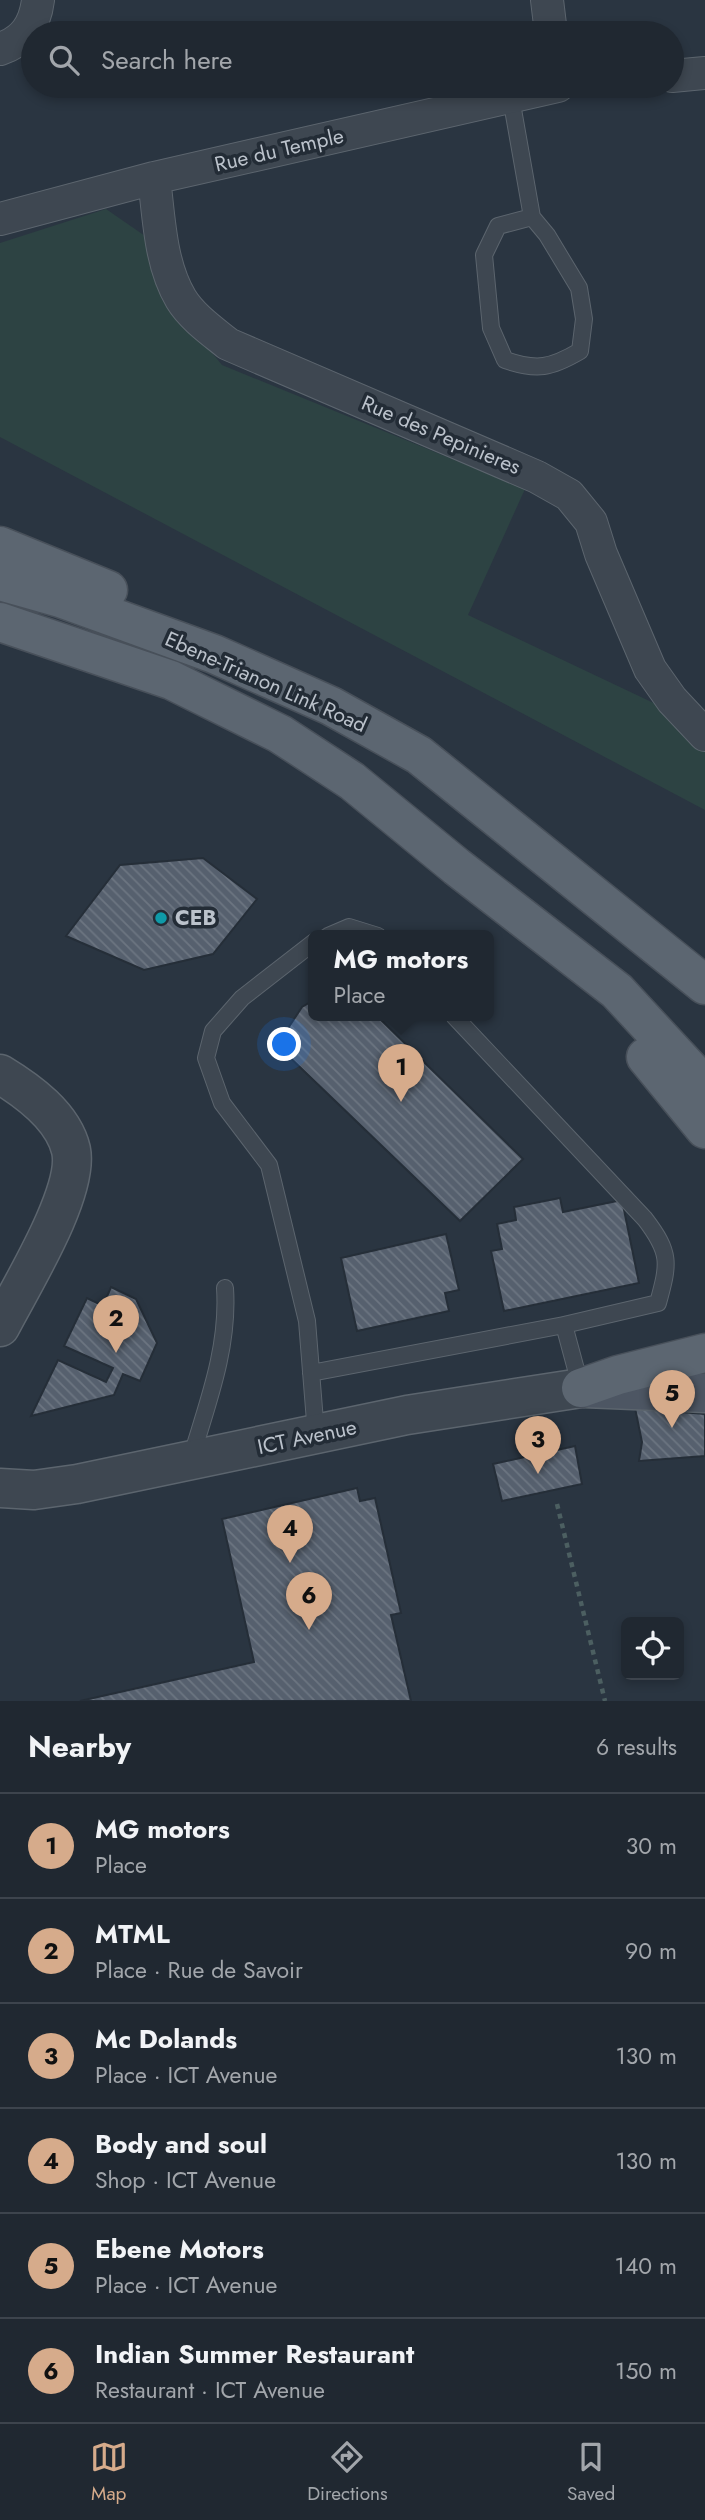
<!DOCTYPE html>
<html lang="en">
<head>
<meta charset="utf-8">
<style>
	:root { --surface:#202831; --page:#2d343d; --text:#f1f3f6; --muted:#a2a6ab; --line:#3d444d; --accent:#d6ab8b }
	body { margin:0; font-family:Jost,sans-serif; background:var(--page); color:var(--text) }
	.controls { position:absolute; right:21px; bottom:21px; display:grid; overflow:hidden; border-radius:10px; box-shadow:0 4px 10px #0003 }
	.controls button { width:63px; height:63px; display:grid; place-items:center; padding:0; border:0; border-bottom:2px solid var(--line); background:var(--surface); color:var(--text); font:35px sans-serif }
	.you { position:absolute; left:285px; top:1045px; width:24px; height:24px; margin:-18px; border:5px solid #fff; border-radius:50%; background:#1a73e8; box-shadow:0 0 0 10px #1a73e833 }
	.badge { display:grid; place-items:center; width:46px; height:46px; border-radius:50%; background:var(--accent); color:#111; font-size:23px; font-weight:700 }
	.pin { position:absolute; translate:-50% -58px; filter:drop-shadow(0 2px 4px #0008) }
	.pin::after { content:''; position:absolute; top:37px; width:24px; height:21px; background:inherit; clip-path:polygon(0 0,100% 0,50% 100%) }
	.popup { position:absolute; left:308px; top:930px; width:186px; height:91px; box-sizing:border-box; display:grid; place-content:center; border-radius:10px; background:var(--surface); filter:drop-shadow(0 2px 5px #0005); font-size:23px; white-space:nowrap; color:var(--muted) }
	.popup b { font-size:26px; color:var(--text) }
	.popup::after { content:''; position:absolute; left:50%; top:100%; margin-left:-14px; border:14px solid transparent; border-top-color:var(--surface) }
	.list { margin:0; padding:0; list-style:none }
	h2 { display:flex; justify-content:space-between; align-items:center; height:91px; margin:0; padding:0 28px; font-size:30px }
	h2 small { font-size:23px; font-weight:400; color:var(--muted) }
	.list li { display:grid; grid-template-columns:46px 1fr auto; gap:21px; align-items:center; box-sizing:border-box; height:105px; padding:0 28px; border-top:2px solid var(--line) }
	.list b { display:block; font-size:26px; white-space:nowrap }
	.list p { margin:0; font-size:23px; white-space:nowrap; color:var(--muted) }
	.list em { font-size:23px; font-style:normal; color:var(--muted) }
	.icon { flex:none; width:38px; height:38px; fill:none; stroke:currentColor; stroke-width:2; stroke-linecap:round; stroke-linejoin:round }
	.map { position:relative; flex:none; width:705px; height:1701px; overflow:hidden }
	.search { position:absolute; background:var(--surface); box-shadow:0 4px 10px #0003; left:21px; right:21px; top:21px; height:77px; display:flex; align-items:center; gap:18px; box-sizing:border-box; padding:0 24px; border-radius:38px; color:var(--muted); font-size:26px }
	.sheet { height:721px; background:var(--surface) }
	nav { display:flex; justify-content:space-around; align-items:center; box-sizing:border-box; height:98px; border-top:2px solid var(--line); background:var(--surface); font-size:19px; color:var(--muted) }
	nav a { display:grid; justify-items:center; gap:4px }
	nav .on { color:var(--accent) }
	.map>svg:first-child { display:block }
	.green { fill:#2d4343 }
	.building { fill:url(#building-back-hatch); stroke:#252e38; stroke-width:2 }
	.lines { fill:none; stroke-linecap:round; stroke-linejoin:round }
	.service-casing { stroke:#5c656e; stroke-width:18 }
	.minor-casing { stroke:#5c656e; stroke-width:34 }
	.tertiary-casing { stroke:#5c656e; stroke-width:41 }
	.secondary-casing { stroke:#5c656e; stroke-width:41 }
	.primary-casing { stroke:#48505a; stroke-width:41 }
	.path { stroke:#4c5f61; stroke-width:4.5; stroke-dasharray:5 5; stroke-linecap:butt }
	.service { stroke:#3e4751; stroke-width:16 }
	.minor { stroke:#3e4751; stroke-width:32 }
	.tertiary { stroke:#3e4751; stroke-width:38 }
	.secondary { stroke:#4d5663; stroke-width:38 }
	.primary { stroke:#5c6671; stroke-width:38 }
	.culture-dot { fill:#0f9aa8; stroke:#232c36; stroke-width:2.5 }
	.labels { text-anchor:middle; dominant-baseline:central; stroke-width:7; stroke-linejoin:round; paint-order:stroke }
	.street-label { font-size:21px; fill:#bbc2cb; stroke:#232c36 }
	.poi-label { font-size:21px; font-weight:bold; fill:#bbc2cb; stroke:#232c36; text-anchor:start }
</style>
</head>
<body>
<div class="map">
<svg width="705" height="1701" viewBox="0 0 705 1701">
	<defs>
		<pattern id="building-back-hatch" width="6" height="6" patternUnits="userSpaceOnUse" patternTransform="scale(1.75)"><rect width="6" height="6" fill="#56606e"/><path d="M-1 5l2 2M0 0l6 6M5-1l2 2" fill="none" stroke="#6c7581"/></pattern>
	</defs>
	<rect width="100%" height="100%" fill="#2a3541"/>
	<!-- green -->
	<path class="green" d="M106 209 148 238 159 288 222 365 525 489 468 615 660 706 705 751V810L0 437V243Z"/>
	<!-- building -->
	<path class="building" d="M203 858 257 899 213 954 144 970 66 936 120 865Z
		M314 1000V1016H377L523 1159 460 1221 277 1045 302 1007Z
		M560 1198 563 1212 622 1200 639 1283 504 1311 491 1251 502 1249 497 1224 516 1220 514 1207Z
		M446 1234 459 1290 445 1293 449 1311 357 1331 341 1258Z
		M111 1287 136 1299 157 1343 140 1381 123 1374 114 1395 31 1416 58 1360 106 1382 113 1368 64 1346 87 1298 103 1306Z
		M635 1408 705 1414V1456L639 1461 642 1442Z
		M575 1446 582 1484 502 1501 493 1464Z
		M357 1488 360 1501 375 1498 401 1613 391 1615 411 1701H80L254 1662 222 1519Z"/>
	<g class="lines">
		<!-- service casing -->
		<g class="service-casing">
			<path id="service" d="M511 98 532 217 547 235 579 288 584 319 580 351C551 368 537 371 505 360L491 328 484 255 498 226 532 217
				M328 936 349 927 378 936
				M314 942 242 998 213 1031 206 1058 222 1103 269 1165 307 1321 316 1434
				M564 1325 581 1388
				M311 1373 564 1325 658 1303C669 1263 671 1253 645 1219L454 1016
				M191 1458C208 1402 229 1347 225 1288"/>
		</g>
		<!-- minor casing -->
		<g class="minor-casing">
			<path id="minor" d="M547 0 551 33
				M0 49C24 41 35 25 38 0
				M672 76 705 73
				M154 178C159 218 160 264 181 299 192 317 212 331 228 344L537 477 569 495 591 522 601 554 650 669 672 700 705 735
				M0 219 154 178 558 86"/>
		</g>
		<!-- tertiary casing -->
		<g class="tertiary-casing">
			<path id="tertiary" d="M0 1074C28 1091 63 1116 71 1150 80 1192 20 1288 0 1327
				M0 1488 34 1490 77 1484 407 1415 581 1388"/>
		</g>
		<!-- secondary casing -->
		<g class="secondary-casing">
			<path id="secondary" d="M585 1388 705 1393"/>
		</g>
		<!-- primary casing -->
		<g class="primary-casing">
			<path id="primary" d="M0 546 108 590
				M0 581 60 598 214 654 331 706 419 755 705 985
				M0 622 171 680 280 734 352 781 457 867 617 991 705 1086
				M646 1057 705 1129
				M581 1388 618 1375 705 1353"/>
		</g>
		<!-- path -->
		<path class="path" d="M557 1504 605 1701"/>
		<!-- service -->
		<use href="#service" class="service"/>
		<!-- minor -->
		<use href="#minor" class="minor"/>
		<!-- tertiary -->
		<use href="#tertiary" class="tertiary"/>
		<!-- secondary -->
		<use href="#secondary" class="secondary"/>
		<!-- primary -->
		<use href="#primary" class="primary"/>
	</g>
	<!-- markers -->
	<circle class="culture-dot" cx="161" cy="918" r="7"/>
	<g class="labels">
		<!-- street labels -->
		<g class="street-label">
			<text transform="translate(279 150) rotate(-13)">Rue du Temple</text>
			<text transform="translate(441 435) rotate(23)">Rue des Pepinieres</text>
			<text transform="translate(266 682) rotate(24)">Ebene-Trianon Link Road</text>
			<text transform="translate(307 1437) rotate(-12)">ICT Avenue</text>
		</g>
		<!-- poi labels -->
		<g class="poi-label">
			<text x="175" y="918">CEB</text>
		</g>
	</g>
</svg>
<div class="controls">
<button><svg class="icon" aria-label="locate" viewBox="0 0 24 24"><circle cx="12" cy="12" r="6"/><path d="M12 2v4M12 18v4M2 12h4M18 12h4"/></svg></button>
</div>
<div class="you"></div>
<div class="pin badge" style="left:401px;top:1102px">1</div>
<div class="popup"><b>MG motors</b>Place</div>
<div class="pin badge" style="left:116px;top:1353px">2</div>
<div class="pin badge" style="left:538px;top:1474px">3</div>
<div class="pin badge" style="left:290px;top:1563px">4</div>
<div class="pin badge" style="left:672px;top:1428px">5</div>
<div class="pin badge" style="left:309px;top:1630px">6</div>
<div class="search"><svg class="icon" aria-label="search" viewBox="0 0 24 24"><circle cx="10" cy="10" r="6"/><path d="M15 15l6 6"/></svg>Search here</div>
</div>
<section class="sheet">
<h2>Nearby<small>6 results</small></h2>
<ul class="list">
<li><span class="badge">1</span><div><b>MG motors</b><p>Place</p></div><em>30 m</em></li>
<li><span class="badge">2</span><div><b>MTML</b><p>Place · Rue de Savoir</p></div><em>90 m</em></li>
<li><span class="badge">3</span><div><b>Mc Dolands</b><p>Place · ICT Avenue</p></div><em>130 m</em></li>
<li><span class="badge">4</span><div><b>Body and soul</b><p>Shop · ICT Avenue</p></div><em>130 m</em></li>
<li><span class="badge">5</span><div><b>Ebene Motors</b><p>Place · ICT Avenue</p></div><em>140 m</em></li>
<li><span class="badge">6</span><div><b>Indian Summer Restaurant</b><p>Restaurant · ICT Avenue</p></div><em>150 m</em></li>
</ul>
</section>
<nav>
<a class="on"><svg class="icon" aria-label="map" viewBox="0 0 24 24"><path d="M3 6l6-2 6 2 6-2v14l-6 2-6-2-6 2zM9 4v14M15 6v14"/></svg>Map</a>
<a><svg class="icon" aria-label="directions" viewBox="0 0 24 24"><path d="M12 3l9 9-9 9-9-9zM9 14v-3h6M13 9l2 2-2 2"/></svg>Directions</a>
<a><svg class="icon" aria-label="saved" viewBox="0 0 24 24"><path d="M7 4h10v16l-5-4-5 4z"/></svg>Saved</a>
</nav>
</body>
</html>
